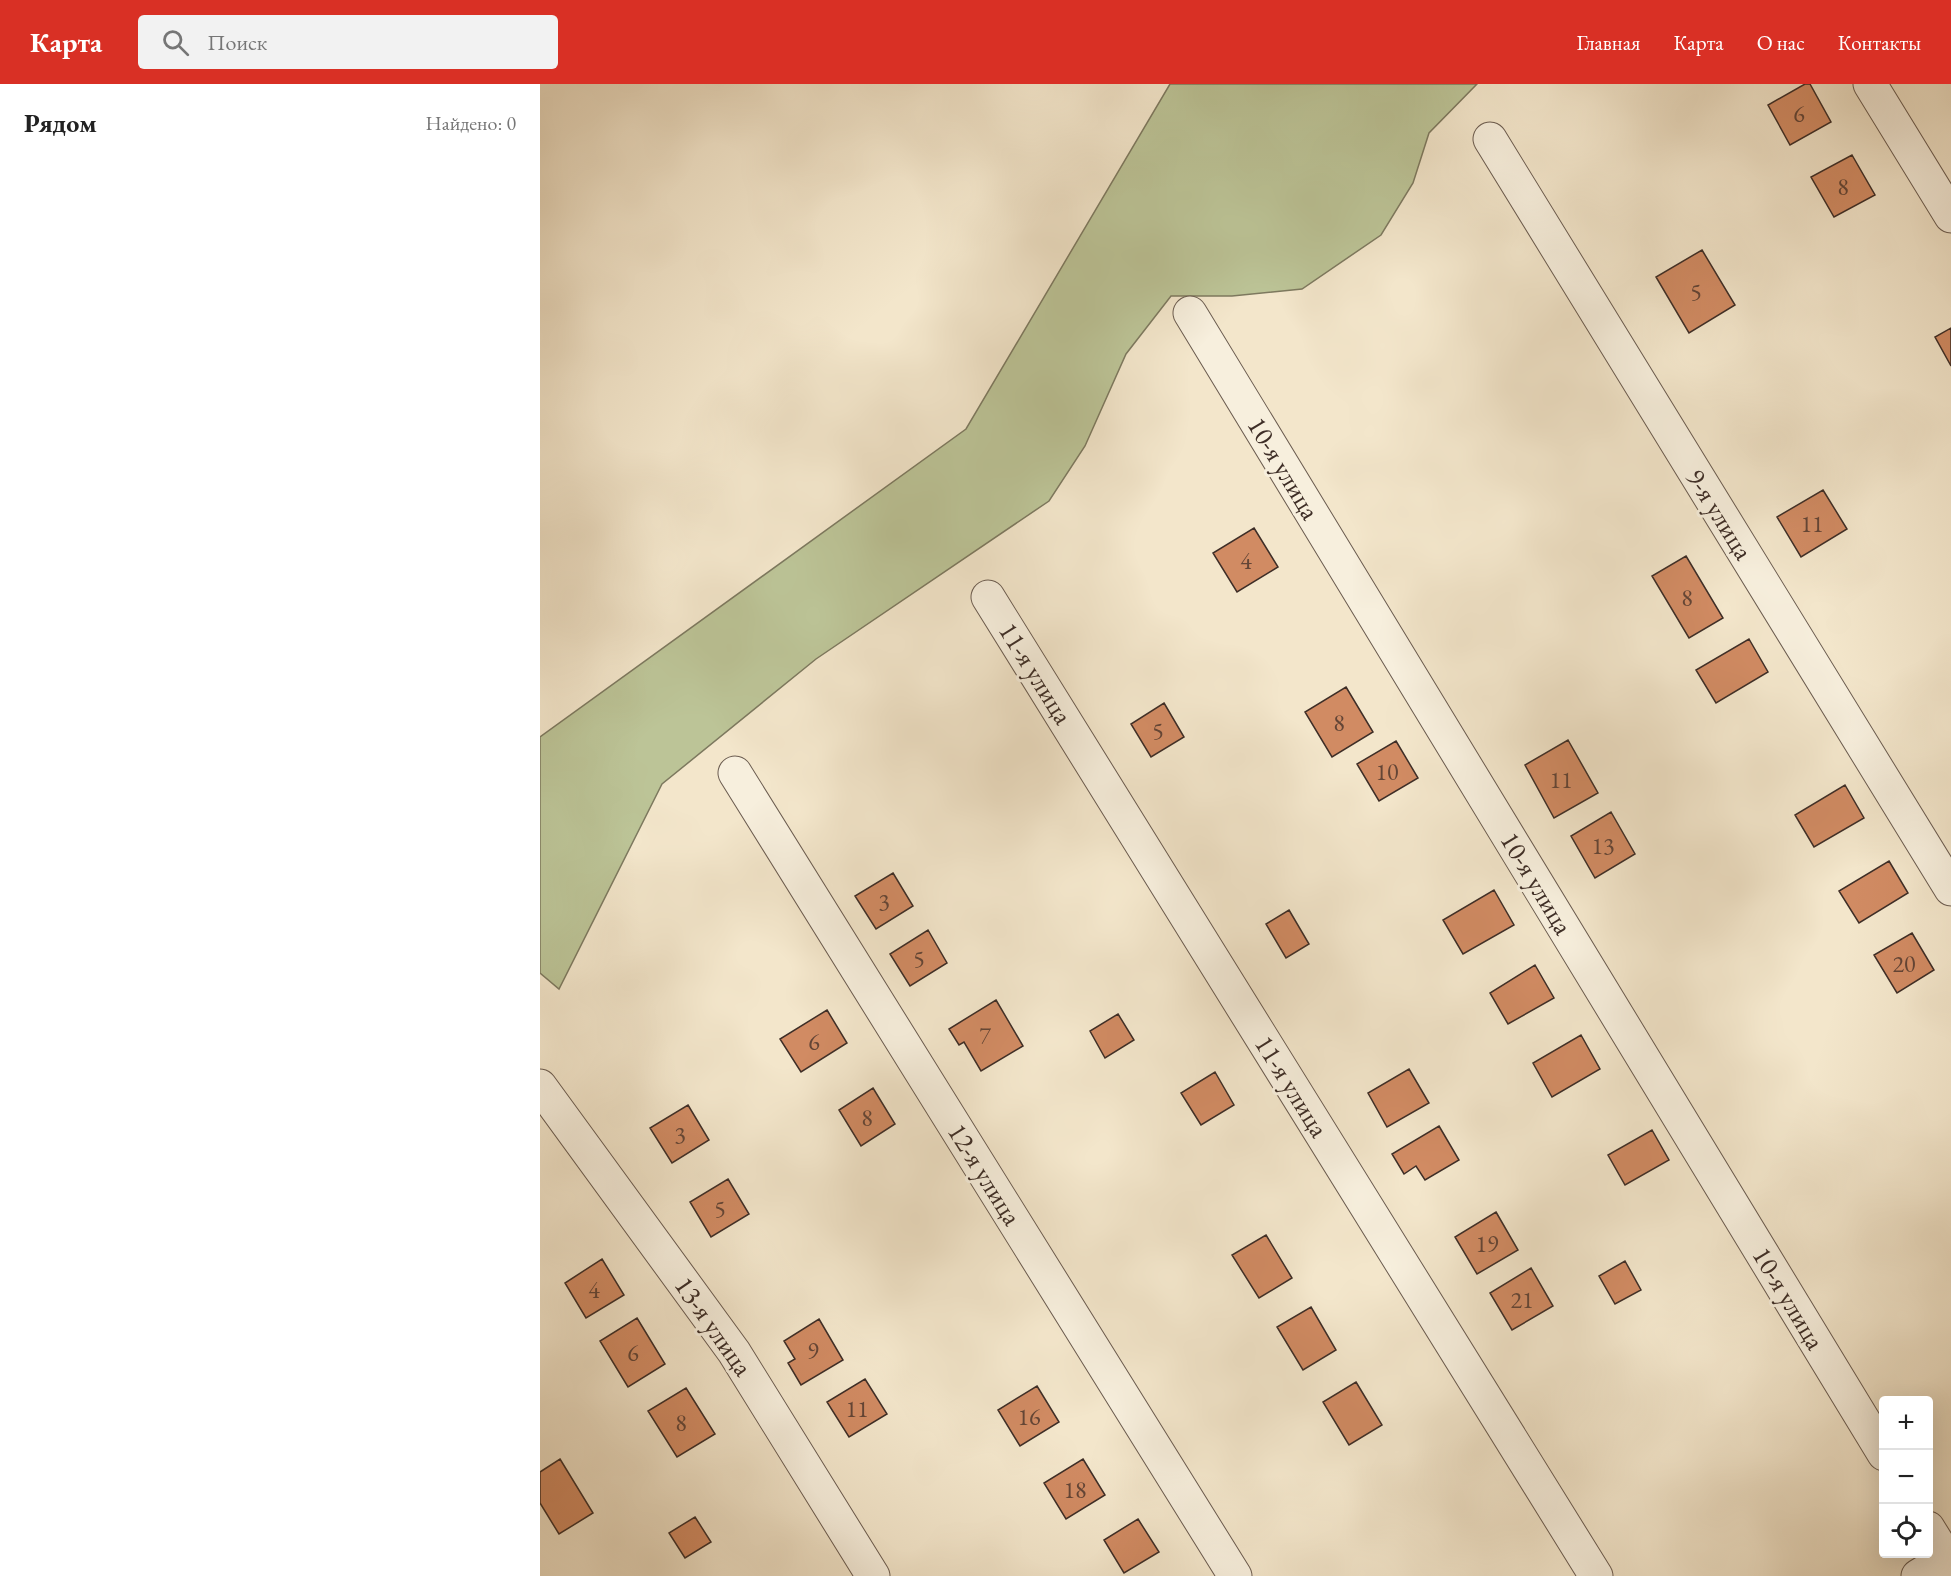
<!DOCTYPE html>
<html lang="ru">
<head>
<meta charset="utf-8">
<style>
	:root { --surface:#fff; --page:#f2f2f2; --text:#222; --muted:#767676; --line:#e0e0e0; --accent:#d93025 }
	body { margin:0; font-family:"EB Garamond",serif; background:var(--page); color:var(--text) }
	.controls { position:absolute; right:18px; bottom:18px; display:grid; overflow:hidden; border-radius:6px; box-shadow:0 6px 24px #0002 }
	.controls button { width:54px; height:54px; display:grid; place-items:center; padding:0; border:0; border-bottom:2px solid var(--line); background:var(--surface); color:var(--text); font:30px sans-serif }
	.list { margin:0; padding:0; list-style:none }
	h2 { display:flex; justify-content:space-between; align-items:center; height:78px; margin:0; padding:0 24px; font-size:26px }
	h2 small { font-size:20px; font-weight:400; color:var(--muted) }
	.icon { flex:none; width:33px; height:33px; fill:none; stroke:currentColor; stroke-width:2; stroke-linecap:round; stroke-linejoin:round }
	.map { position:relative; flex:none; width:1411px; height:1492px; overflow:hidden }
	header { display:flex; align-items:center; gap:36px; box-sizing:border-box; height:84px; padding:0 30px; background:var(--accent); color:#fff }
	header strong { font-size:28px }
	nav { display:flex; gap:33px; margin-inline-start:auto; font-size:21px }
	.search { width:420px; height:54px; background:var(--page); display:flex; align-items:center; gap:15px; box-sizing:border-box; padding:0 21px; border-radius:6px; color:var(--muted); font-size:22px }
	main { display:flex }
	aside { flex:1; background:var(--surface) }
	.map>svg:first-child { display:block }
	.green { fill:#bcc497; stroke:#7d795f; stroke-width:1.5 }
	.building { fill:#d18b63; stroke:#3e2e27; stroke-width:1.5 }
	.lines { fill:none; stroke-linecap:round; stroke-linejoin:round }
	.minor-casing { stroke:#6b5c50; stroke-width:35 }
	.minor { stroke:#f7efdd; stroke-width:33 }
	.labels { text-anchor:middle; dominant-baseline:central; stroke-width:6; stroke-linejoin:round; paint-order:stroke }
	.number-label { font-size:24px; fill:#634536 }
	.street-label { font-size:27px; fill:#3e2e27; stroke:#f7efdd }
</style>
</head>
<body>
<header>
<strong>Карта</strong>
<div class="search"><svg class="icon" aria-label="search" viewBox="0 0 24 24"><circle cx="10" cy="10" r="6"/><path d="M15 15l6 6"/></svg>Поиск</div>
<nav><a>Главная</a><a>Карта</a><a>О нас</a><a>Контакты</a></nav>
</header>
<main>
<aside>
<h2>Рядом<small>Найдено: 0</small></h2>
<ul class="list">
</ul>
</aside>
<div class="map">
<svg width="1411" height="1492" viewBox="0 0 1411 1492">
	<rect width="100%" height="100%" fill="#f3e6cb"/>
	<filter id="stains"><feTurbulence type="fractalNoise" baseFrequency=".00333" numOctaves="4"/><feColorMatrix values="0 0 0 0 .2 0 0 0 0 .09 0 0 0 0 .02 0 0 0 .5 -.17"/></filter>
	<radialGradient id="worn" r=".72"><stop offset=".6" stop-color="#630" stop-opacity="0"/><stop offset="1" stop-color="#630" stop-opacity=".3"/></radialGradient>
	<!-- green -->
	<path class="green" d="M630 0H937L889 49 873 99 841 151 762 205 692 212H631L586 270 545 362 509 417 276 575 122 700 19 905 0 889V653L426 345Z"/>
	<!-- building -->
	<path class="building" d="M1265 0H1270L1291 38 1250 61 1228 21Z
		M1312 71 1335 111 1294 133 1271 93Z
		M1162 166 1195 221 1149 249 1116 193Z
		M1411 244V282L1395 253Z
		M1283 406 1307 445 1261 473 1237 433Z
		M714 444 738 483 697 508 673 469Z
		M1146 472 1183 534 1149 554 1112 492Z
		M1209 555 1228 588 1176 619 1156 586Z
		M806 603 833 648 792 673 765 628Z
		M624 619 644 653 611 673 591 640Z
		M1028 656 1058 709 1014 734 985 681Z
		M856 657 878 694 839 717 817 680Z
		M1305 701 1324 734 1274 763 1255 731Z
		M1071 728 1095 770 1055 794 1031 752Z
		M1349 777 1368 809 1319 839 1299 807Z
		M353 789 373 822 336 845 315 812Z
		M954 806 974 841 923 870 903 836Z
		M749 826 769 860 746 874 726 840Z
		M388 846 407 879 370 902 350 870Z
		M1372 849 1394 886 1357 909 1334 871Z
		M995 881 1014 914 968 940 950 909Z
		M456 916 483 962 441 987 424 958 419 961 409 945Z
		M287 926 307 959 261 988 240 955Z
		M578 930 594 956 565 974 550 947Z
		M1041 951 1060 985 1012 1013 993 979Z
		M869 985 889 1019 847 1043 828 1009Z
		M675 988 694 1021 661 1041 641 1009Z
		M333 1004 355 1040 321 1062 299 1026Z
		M148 1021 169 1056 132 1079 110 1044Z
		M899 1042 919 1076 885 1096 876 1082 864 1090 852 1070Z
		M1112 1046 1129 1076 1085 1101 1068 1071Z
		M188 1095 209 1130 171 1153 150 1118Z
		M956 1128 978 1166 937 1190 915 1153Z
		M726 1151 752 1194 719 1214 692 1171Z
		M62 1175 84 1211 46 1234 25 1199Z
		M1085 1177 1101 1206 1075 1220 1059 1192Z
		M991 1184 1013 1222 972 1246 950 1209Z
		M771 1223 796 1266 763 1286 737 1243Z
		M97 1234 125 1280 88 1303 60 1257Z
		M279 1235 303 1276 261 1301 248 1279 255 1275 244 1257Z
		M325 1295 347 1330 309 1353 287 1318Z
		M816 1298 842 1341 809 1361 783 1318Z
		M497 1302 519 1338 480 1362 458 1326Z
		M146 1304 175 1350 137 1373 108 1327Z
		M20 1375 53 1429 19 1450 0 1419V1388Z
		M543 1375 565 1411 526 1435 504 1399Z
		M155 1433 171 1458 145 1474 129 1449Z
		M598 1435 619 1468 584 1489 564 1456Z"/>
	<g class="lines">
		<!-- minor casing -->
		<g class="minor-casing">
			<path id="minor" d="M1330 0 1411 132
				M950 55 1411 805
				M650 229 1344 1370
				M448 513 1056 1492
				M195 689 695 1492
				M0 1002 194 1268 333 1492
				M1388 1444 1411 1481
				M1378 1492 1411 1472"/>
		</g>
		<!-- minor -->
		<use href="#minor" class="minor"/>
	</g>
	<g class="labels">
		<!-- number labels -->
		<g class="number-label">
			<text x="1259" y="29">6</text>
			<text x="1303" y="102">8</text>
			<text x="1156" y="207">5</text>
			<text x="1272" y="439">11</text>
			<text x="706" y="476">4</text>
			<text x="1147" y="513">8</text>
			<text x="799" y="638">8</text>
			<text x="618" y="646">5</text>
			<text x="847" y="687">10</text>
			<text x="1021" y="695">11</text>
			<text x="1063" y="761">13</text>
			<text x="344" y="817">3</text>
			<text x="379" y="874">5</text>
			<text x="1364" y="879">20</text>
			<text x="445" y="951">7</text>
			<text x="274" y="957">6</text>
			<text x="327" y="1033">8</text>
			<text x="140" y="1050">3</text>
			<text x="180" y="1124">5</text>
			<text x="947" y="1159">19</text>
			<text x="54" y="1205">4</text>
			<text x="982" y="1215">21</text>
			<text x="273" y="1266">9</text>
			<text x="93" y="1268">6</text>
			<text x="317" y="1324">11</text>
			<text x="489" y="1332">16</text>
			<text x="141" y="1338">8</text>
			<text x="535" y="1405">18</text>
		</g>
		<!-- street labels -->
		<g class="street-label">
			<text transform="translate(744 384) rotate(59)">10-я улица</text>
			<text transform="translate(1180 430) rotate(58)">9-я улица</text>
			<text transform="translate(496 589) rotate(58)">11-я улица</text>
			<text transform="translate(997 799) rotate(59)">10-я улица</text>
			<text transform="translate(752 1002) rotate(58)">11-я улица</text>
			<text transform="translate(445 1090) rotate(58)">12-я улица</text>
			<text transform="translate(1249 1214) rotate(59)">10-я улица</text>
			<text transform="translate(174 1242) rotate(55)">13-я улица</text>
		</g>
	</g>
	<rect width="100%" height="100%" filter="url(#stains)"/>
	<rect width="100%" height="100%" fill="url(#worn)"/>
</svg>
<div class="controls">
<button>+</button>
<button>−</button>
<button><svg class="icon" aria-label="locate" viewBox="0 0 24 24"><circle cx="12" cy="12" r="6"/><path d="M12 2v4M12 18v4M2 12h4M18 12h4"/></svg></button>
</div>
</div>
</main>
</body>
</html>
